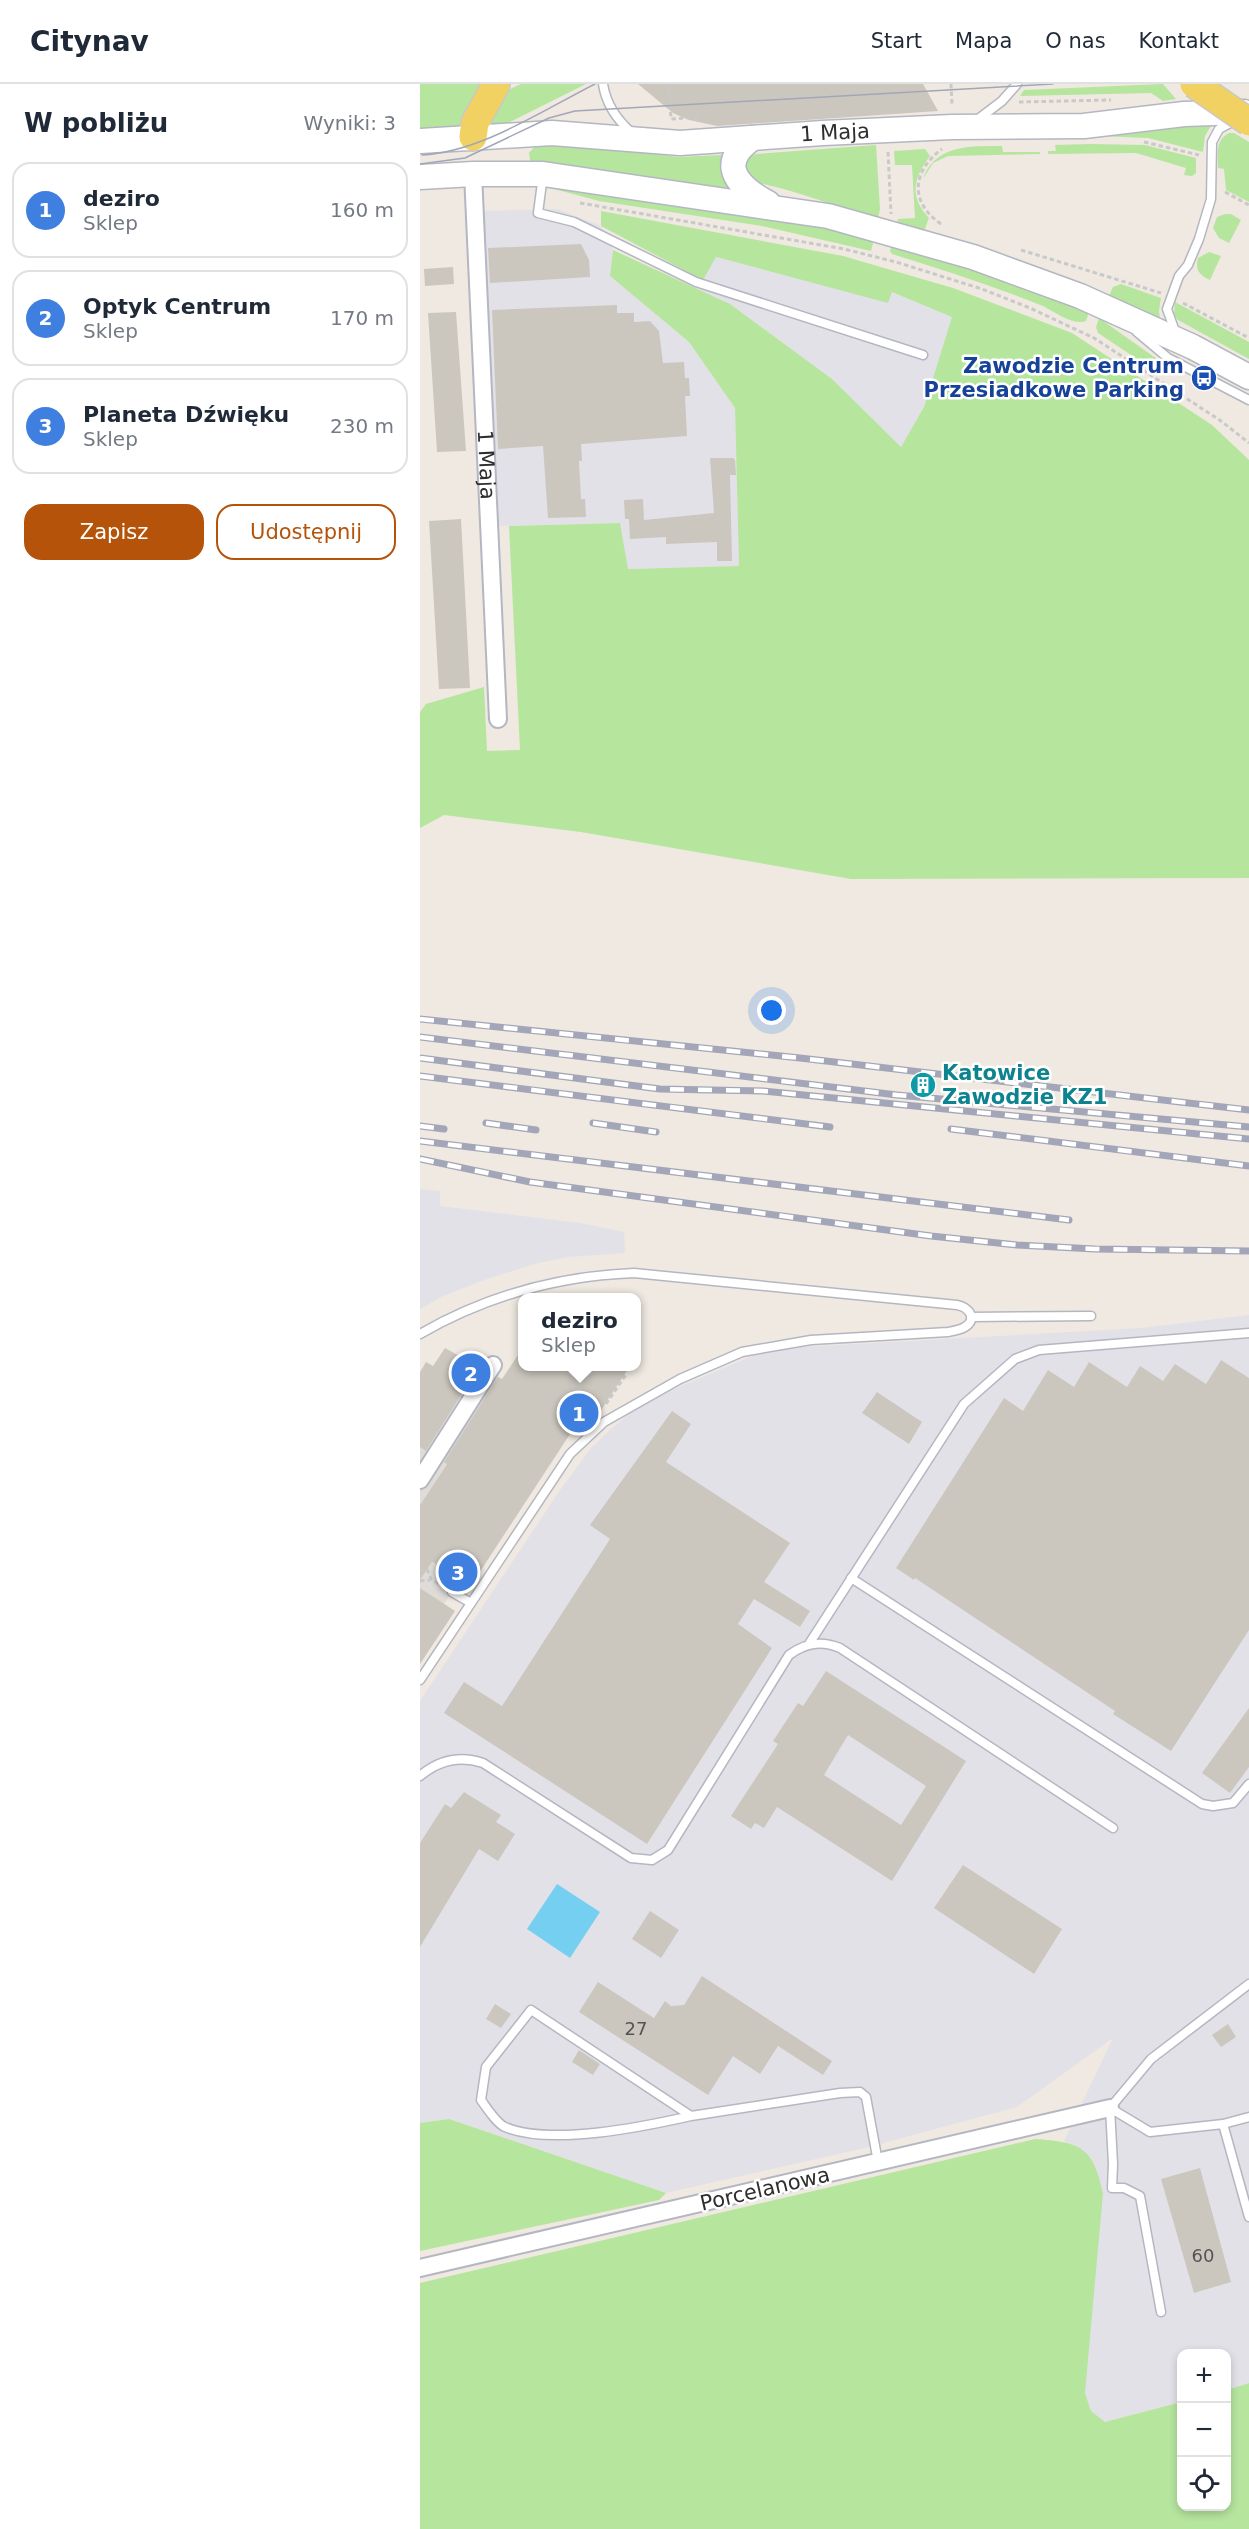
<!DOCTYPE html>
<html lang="pl">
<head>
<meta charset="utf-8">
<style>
	:root { --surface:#fff; --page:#f2f2f3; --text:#1f2937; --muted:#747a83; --line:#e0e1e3; --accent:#b45309 }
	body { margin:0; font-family:"DejaVu Sans",sans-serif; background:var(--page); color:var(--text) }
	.controls { position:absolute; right:18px; bottom:18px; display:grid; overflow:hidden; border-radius:12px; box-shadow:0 3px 9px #0003 }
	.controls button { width:54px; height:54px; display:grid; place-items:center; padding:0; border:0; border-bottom:2px solid var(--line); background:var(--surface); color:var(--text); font:30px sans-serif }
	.you { position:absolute; left:352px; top:927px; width:21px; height:21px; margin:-15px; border:4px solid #fff; border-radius:50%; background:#1a73e8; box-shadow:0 0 0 9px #1a73e833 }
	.badge { display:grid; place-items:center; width:39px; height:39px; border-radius:50%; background:var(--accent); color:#fff; font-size:20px; font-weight:700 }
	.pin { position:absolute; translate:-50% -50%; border:3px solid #fff; box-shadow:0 2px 6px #0006 }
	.popup { position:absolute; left:98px; top:1209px; width:123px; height:78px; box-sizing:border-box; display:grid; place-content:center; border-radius:12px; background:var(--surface); filter:drop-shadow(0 2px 4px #0005); font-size:20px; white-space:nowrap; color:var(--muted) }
	.popup b { font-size:22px; color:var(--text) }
	.popup::after { content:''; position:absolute; left:50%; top:100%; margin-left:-12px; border:12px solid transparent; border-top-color:var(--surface) }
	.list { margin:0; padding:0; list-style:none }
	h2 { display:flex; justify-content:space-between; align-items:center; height:78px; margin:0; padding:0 24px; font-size:26px }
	h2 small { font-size:20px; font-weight:400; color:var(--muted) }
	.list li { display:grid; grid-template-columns:39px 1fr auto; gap:18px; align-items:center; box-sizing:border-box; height:96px; margin:0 12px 12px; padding:0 12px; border:2px solid var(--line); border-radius:18px }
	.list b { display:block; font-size:22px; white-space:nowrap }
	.list p { margin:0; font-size:20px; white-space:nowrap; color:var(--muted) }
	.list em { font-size:20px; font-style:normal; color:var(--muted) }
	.actions { display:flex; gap:12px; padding:18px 24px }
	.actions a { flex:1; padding:14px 0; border:2px solid var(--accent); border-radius:18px; text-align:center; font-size:21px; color:var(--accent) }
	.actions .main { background:var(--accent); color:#fff }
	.icon { flex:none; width:33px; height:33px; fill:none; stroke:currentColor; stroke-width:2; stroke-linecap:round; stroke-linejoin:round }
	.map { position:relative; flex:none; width:829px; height:2445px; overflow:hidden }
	header { display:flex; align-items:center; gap:36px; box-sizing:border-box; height:84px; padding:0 30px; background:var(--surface); border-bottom:2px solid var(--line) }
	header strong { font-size:28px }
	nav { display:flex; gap:33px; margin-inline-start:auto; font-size:21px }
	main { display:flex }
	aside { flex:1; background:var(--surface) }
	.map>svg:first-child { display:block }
	.industrial { fill:#e3e1e8 }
	.green { fill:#b6e59e }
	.plaza { fill:#dfdcd8 }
	.water { fill:#75cff0 }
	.building { fill:#cbc7bf; fill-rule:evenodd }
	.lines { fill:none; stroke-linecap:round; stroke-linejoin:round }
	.lane-casing { stroke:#b4b7c1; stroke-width:11 }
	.street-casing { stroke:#b4b7c1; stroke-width:20 }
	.secondary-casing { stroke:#b4b7c1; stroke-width:27 }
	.primary-casing { stroke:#c9c9c9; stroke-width:30 }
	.path { stroke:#c9c9c9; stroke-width:3; stroke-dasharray:4.5 3; stroke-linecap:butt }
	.lane { stroke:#fff; stroke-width:8 }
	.street { stroke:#fff; stroke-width:16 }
	.secondary { stroke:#fff; stroke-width:24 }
	.primary { stroke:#f2d163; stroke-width:27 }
	.tram { stroke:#a3a6b8; stroke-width:1.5 }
	.rail-casing { stroke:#a3a6b8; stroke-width:7 }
	.rail { stroke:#fff; stroke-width:4.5; stroke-dasharray:14; stroke-linecap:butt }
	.primary-bridge-casing { stroke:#c9c9c9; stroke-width:30; stroke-linecap:butt }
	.primary-bridge { stroke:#f2d163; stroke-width:27 }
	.labels { text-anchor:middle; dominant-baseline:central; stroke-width:5; stroke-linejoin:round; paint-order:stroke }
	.number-label { font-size:18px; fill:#555452 }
	.street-label { font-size:21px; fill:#2e2e2e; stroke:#fff }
	.transit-label { font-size:21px; font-weight:bold; fill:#164399; stroke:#fff; text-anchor:end }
	.culture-label { font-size:21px; font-weight:bold; fill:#0d838f; stroke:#fff; text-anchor:start }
</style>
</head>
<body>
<header>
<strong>Citynav</strong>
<nav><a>Start</a><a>Mapa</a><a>O nas</a><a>Kontakt</a></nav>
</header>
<main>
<aside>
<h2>W pobliżu<small>Wyniki: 3</small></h2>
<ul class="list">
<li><span class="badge" style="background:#3f7fe0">1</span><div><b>deziro</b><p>Sklep</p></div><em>160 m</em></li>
<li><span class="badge" style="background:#3f7fe0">2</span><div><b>Optyk Centrum</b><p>Sklep</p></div><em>170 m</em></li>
<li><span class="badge" style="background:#3f7fe0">3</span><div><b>Planeta Dźwięku</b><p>Sklep</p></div><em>230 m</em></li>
</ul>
<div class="actions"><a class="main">Zapisz</a><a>Udostępnij</a></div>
</aside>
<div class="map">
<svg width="829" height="2445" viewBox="0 0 829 2445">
	<rect width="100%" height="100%" fill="#efe9e1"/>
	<!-- industrial -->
	<path class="industrial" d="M138 125 181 142 193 166 190 192 269 258 315 324 319 482 207 485 199 439 75 442 63 127Z
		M295 173 468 218 471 208 533 232 504 323 481 364 412 295 310 220 278 205Z
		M0 1105 20 1107V1122L160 1139 204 1148 205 1169 149 1173 118 1179 67 1195 23 1212 0 1225Z
		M829 1231V2299L807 2306 806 2270H762L761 2318 685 2338 671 2327 665 2309 660 2064 644 2057 693 1954 597 2023 445 2064 246 2109 29 2035 0 2039V1617L138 1409 170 1365 190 1346 211 1328 254 1305 337 1270 363 1264 722 1244Z"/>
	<!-- green -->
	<path class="green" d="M0 0H68L50 42 0 49Z
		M101 0H166L84 41H69L84 2 90 5Z
		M743 0 756 15 743 17 731 9 600 12 604 6Z
		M792 40 785 52 783 68 728 54 677 52 761 41Z
		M809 49H814L829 58V118L806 106 804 85 798 84C798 70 795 56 809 49Z
		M671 60 725 61 776 74V89L772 92 764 91 766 84 716 69 628 70V67H636L635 61Z
		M116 61H169L258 73 301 71 304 72 308 104 117 81 110 76 109 69Z
		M456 61 460 125 458 135C415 123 377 106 333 98L329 95 324 81 329 73 336 70Z
		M582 62 583 68H620V70L528 72 513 79 503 95C515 60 552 62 582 62Z
		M505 65 510 72C494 94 488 112 509 134L504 147 477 139 478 135 495 134 492 81H475L474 67Z
		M127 103 414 145 454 155 451 167 342 142 179 117Z
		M181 127 423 172 533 204 652 249 792 341 829 376V794L431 795 161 748 24 731 0 744V628L6 620 64 603 67 667 100 666 89 442 200 439 208 485 319 482 315 324 269 258 190 192 193 166 310 220 412 295 481 363 504 323 532 233 472 208 468 219 296 173 283 196 181 142Z
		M805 130H811L821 136 809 159 799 154 793 144 797 133Z
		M472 160 579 193 669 228 666 237C653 242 635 228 623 222 574 202 523 186 472 170L470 167Z
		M789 168 801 172 790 196C779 191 775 186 778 174Z
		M701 200 741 214 739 227 740 235 688 214 693 203Z
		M755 218 829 258V275L758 236 754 231Z
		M679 234 747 282 729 283 678 249 676 243Z
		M29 2035 246 2109 239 2116 0 2167V2039Z
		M615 2055C661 2058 673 2063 683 2109L665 2309 671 2327 685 2338 761 2318 762 2422H806L807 2306 829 2299V2445H0V2199Z"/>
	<!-- plaza -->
	<path class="plaza" d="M61 1284 82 1295 0 1421V1363L7 1367Z
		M11 1478 39 1497 24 1520 0 1504V1496Z"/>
	<!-- water -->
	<path class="water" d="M137 1800 180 1828 150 1874 107 1845Z"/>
	<!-- building -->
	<path class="building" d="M218 0H503L518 27 297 42 269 36 253 29Z
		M161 160 169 176 170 193 70 199 68 164Z
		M33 183 34 200 5 202 4 185Z
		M197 221V229H214V238L230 237 239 247 243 279 264 278 265 294H269L270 312H265L267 352 161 360 162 377H159L161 415H165L166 433 128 434 123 362 78 365 72 226Z
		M36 228 46 367 17 368 8 229Z
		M290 374H313L315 376 316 391H310L312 477H297V458L246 460V453L210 455 209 435H205L204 416 223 415 224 436 294 429Z
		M41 435 50 604 19 605 9 437Z
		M25 1264 59 1283 6 1367 0 1363V1288L6 1278 13 1282Z
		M102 1265V1282H210L178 1331 167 1324 50 1503 12 1478 0 1496V1421L27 1380 24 1378 78 1293 82 1295Z
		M801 1276 829 1294V1546L751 1667 693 1630 695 1627 495 1494 494 1496 476 1484 584 1314 603 1327 628 1286 654 1303 669 1278 707 1303 720 1282 743 1297 755 1280 786 1300Z
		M457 1308 502 1338 489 1360 442 1329Z
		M252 1327 271 1340 246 1378 370 1459 344 1498 390 1527 380 1543 334 1515 318 1540 352 1564 227 1760 24 1629 44 1598 82 1622 190 1455 170 1441Z
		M0 1504 35 1527 0 1580Z
		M406 1587 546 1677 472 1797 357 1723 344 1744 335 1739 331 1745 311 1732 358 1660 353 1657 378 1619 383 1622ZM428 1651 506 1702 481 1741 404 1691Z
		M829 1624V1683L810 1709 782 1689Z
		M44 1708 81 1731 76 1738 95 1750 78 1777 59 1765 0 1863V1759L25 1720 31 1724Z
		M543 1781 642 1845 614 1890 514 1824Z
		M230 1827 259 1846 241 1874 212 1855Z
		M282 1892 412 1977 403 1991 358 1962 340 1990 313 1972 288 2011 159 1928 178 1898 234 1934 245 1917 251 1922 264 1921Z
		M75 1920 91 1930 81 1944 66 1935Z
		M808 1940 816 1953 801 1963 792 1951Z
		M159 1966 180 1980 173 1991 152 1978Z
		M780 2084 811 2198 774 2209 741 2095Z"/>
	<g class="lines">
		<!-- lane casing -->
		<g class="lane-casing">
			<path id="lane" d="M183 0C186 20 197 36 212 49
				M557 36 582 17 597 0
				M123 91 118 129 154 138 276 198 503 271
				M717 248 748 274 829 316
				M756 250 747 225 759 192 768 181 779 155 791 115 792 58 799 45 816 36
				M551 1233 671 1232
				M0 1250C66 1212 138 1192 214 1189L537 1221C549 1223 559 1236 543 1244 539 1246 533 1247 528 1248L391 1256 322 1268 260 1295 184 1338 150 1370 0 1596
				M431 1494 782 1720 793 1722 813 1719 829 1700
				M32 1508 51 1519
				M389 1560 544 1320 595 1275 619 1266 829 1249
				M0 1692C19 1676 39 1671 63 1679L211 1774 232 1776 248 1766 369 1571C385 1559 401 1556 420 1564L693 1744
				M690 2024 730 2048 803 2040 829 2033
				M271 2032C222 2043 131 2062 85 2043 76 2039 67 2024 61 2016L66 1983 111 1926 271 2032 420 2009 440 2008 446 2013 458 2078
				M803 2040 829 2133
				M741 2228 720 2112 704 2104H692L693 2080 690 2024 731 1975 829 1900"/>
		</g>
		<!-- street casing -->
		<g class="street-casing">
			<g id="street">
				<path id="s1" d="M53 90 78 635"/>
				<path d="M0 1396 73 1281"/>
				<path d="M0 2184 690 2024"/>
			</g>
		</g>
		<!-- secondary casing -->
		<g class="secondary-casing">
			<g id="secondary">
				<path d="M332 54C328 58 321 63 318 68 302 91 331 110 348 119"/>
				<path id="s2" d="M0 57 132 49 260 59 403 49 532 43 664 42 764 30 824 28"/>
				<path d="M0 93 53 90H123L408 132 553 173 660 212 773 263 829 293"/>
			</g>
		</g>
		<!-- primary casing -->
		<g class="primary-casing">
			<path id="primary" d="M53 53 55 39 76 0"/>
		</g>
		<!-- path -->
		<path class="path" d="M245 0 249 3 251 35 279 33
			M531 0 532 21
			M599 18 691 16
			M724 58 779 71
			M468 68 471 130
			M805 108 829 121
			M160 119 424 165 476 178 562 205 610 224 674 254 801 337 829 359
			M521 140C489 118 492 87 522 65
			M601 166 741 209
			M763 219 829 254
			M186 1320 207 1289
			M7 1485 11 1495 20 1501
			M0 1497 10 1496"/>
		<!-- lane -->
		<use href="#lane" class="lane"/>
		<!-- street -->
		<use href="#street" class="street"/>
		<!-- secondary -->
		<use href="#secondary" class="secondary"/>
		<!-- primary -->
		<use href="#primary" class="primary"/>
		<!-- tram -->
		<path class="tram" d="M2 71C61 68 123 26 175 0
			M0 80 45 74 129 34 155 27 633 0"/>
		<!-- rail casing -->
		<g class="rail-casing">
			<path id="rail" d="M0 935 380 974 829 1026
				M0 953 477 1011 829 1043
				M0 974 240 1005 343 1007 829 1055
				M0 992 410 1043
				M66 1039 116 1046
				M173 1039 236 1048
				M0 1042 24 1045
				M531 1045 829 1082
				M0 1057 649 1136
				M0 1075 110 1098 511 1152 597 1161 675 1165 829 1167"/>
		</g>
		<!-- rail -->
		<use href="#rail" class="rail"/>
		<!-- primary-bridge casing -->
		<g class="primary-bridge-casing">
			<path id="primary-bridge" d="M774 0 829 38"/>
		</g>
		<!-- primary-bridge -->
		<use href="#primary-bridge" class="primary-bridge"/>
	</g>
	<!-- icons -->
	<defs>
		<g id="bus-disc" transform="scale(1.35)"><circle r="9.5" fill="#1a4fb4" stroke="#fff"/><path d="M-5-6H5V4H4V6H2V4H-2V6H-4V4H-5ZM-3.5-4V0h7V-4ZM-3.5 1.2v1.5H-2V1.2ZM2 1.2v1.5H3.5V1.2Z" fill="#fff"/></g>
		<g id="building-disc" transform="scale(1.35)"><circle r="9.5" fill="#0f9aa8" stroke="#fff"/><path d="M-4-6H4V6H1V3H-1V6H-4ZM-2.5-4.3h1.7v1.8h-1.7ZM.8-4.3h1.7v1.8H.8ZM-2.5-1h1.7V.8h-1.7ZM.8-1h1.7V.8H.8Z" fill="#fff"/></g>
	</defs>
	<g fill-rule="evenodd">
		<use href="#bus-disc" x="784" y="294"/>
		<use href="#building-disc" x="503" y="1001"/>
	</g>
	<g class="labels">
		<!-- number labels -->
		<g class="number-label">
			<text x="216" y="1944">27</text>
			<text x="783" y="2171">60</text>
		</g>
		<!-- street labels -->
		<g class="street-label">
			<text stroke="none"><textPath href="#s2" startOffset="416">1 Maja</textPath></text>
			<text stroke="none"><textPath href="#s1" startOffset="291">1 Maja</textPath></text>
			<text transform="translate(345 2105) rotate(-13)">Porcelanowa</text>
		</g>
		<!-- transit labels -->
		<g class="transit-label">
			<text x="764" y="282">Zawodzie Centrum<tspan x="764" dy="24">Przesiadkowe Parking</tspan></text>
		</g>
		<!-- culture labels -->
		<g class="culture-label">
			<text x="522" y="989">Katowice<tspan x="522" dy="24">Zawodzie KZ1</tspan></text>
		</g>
	</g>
</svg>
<div class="controls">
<button>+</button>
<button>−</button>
<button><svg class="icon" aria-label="locate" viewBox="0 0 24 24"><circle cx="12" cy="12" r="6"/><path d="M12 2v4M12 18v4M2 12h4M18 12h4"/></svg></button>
</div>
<div class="you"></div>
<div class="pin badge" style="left:159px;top:1329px;background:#3f7fe0">1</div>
<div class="popup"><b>deziro</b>Sklep</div>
<div class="pin badge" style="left:51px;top:1289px;background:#3f7fe0">2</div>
<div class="pin badge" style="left:38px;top:1488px;background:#3f7fe0">3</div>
</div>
</main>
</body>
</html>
